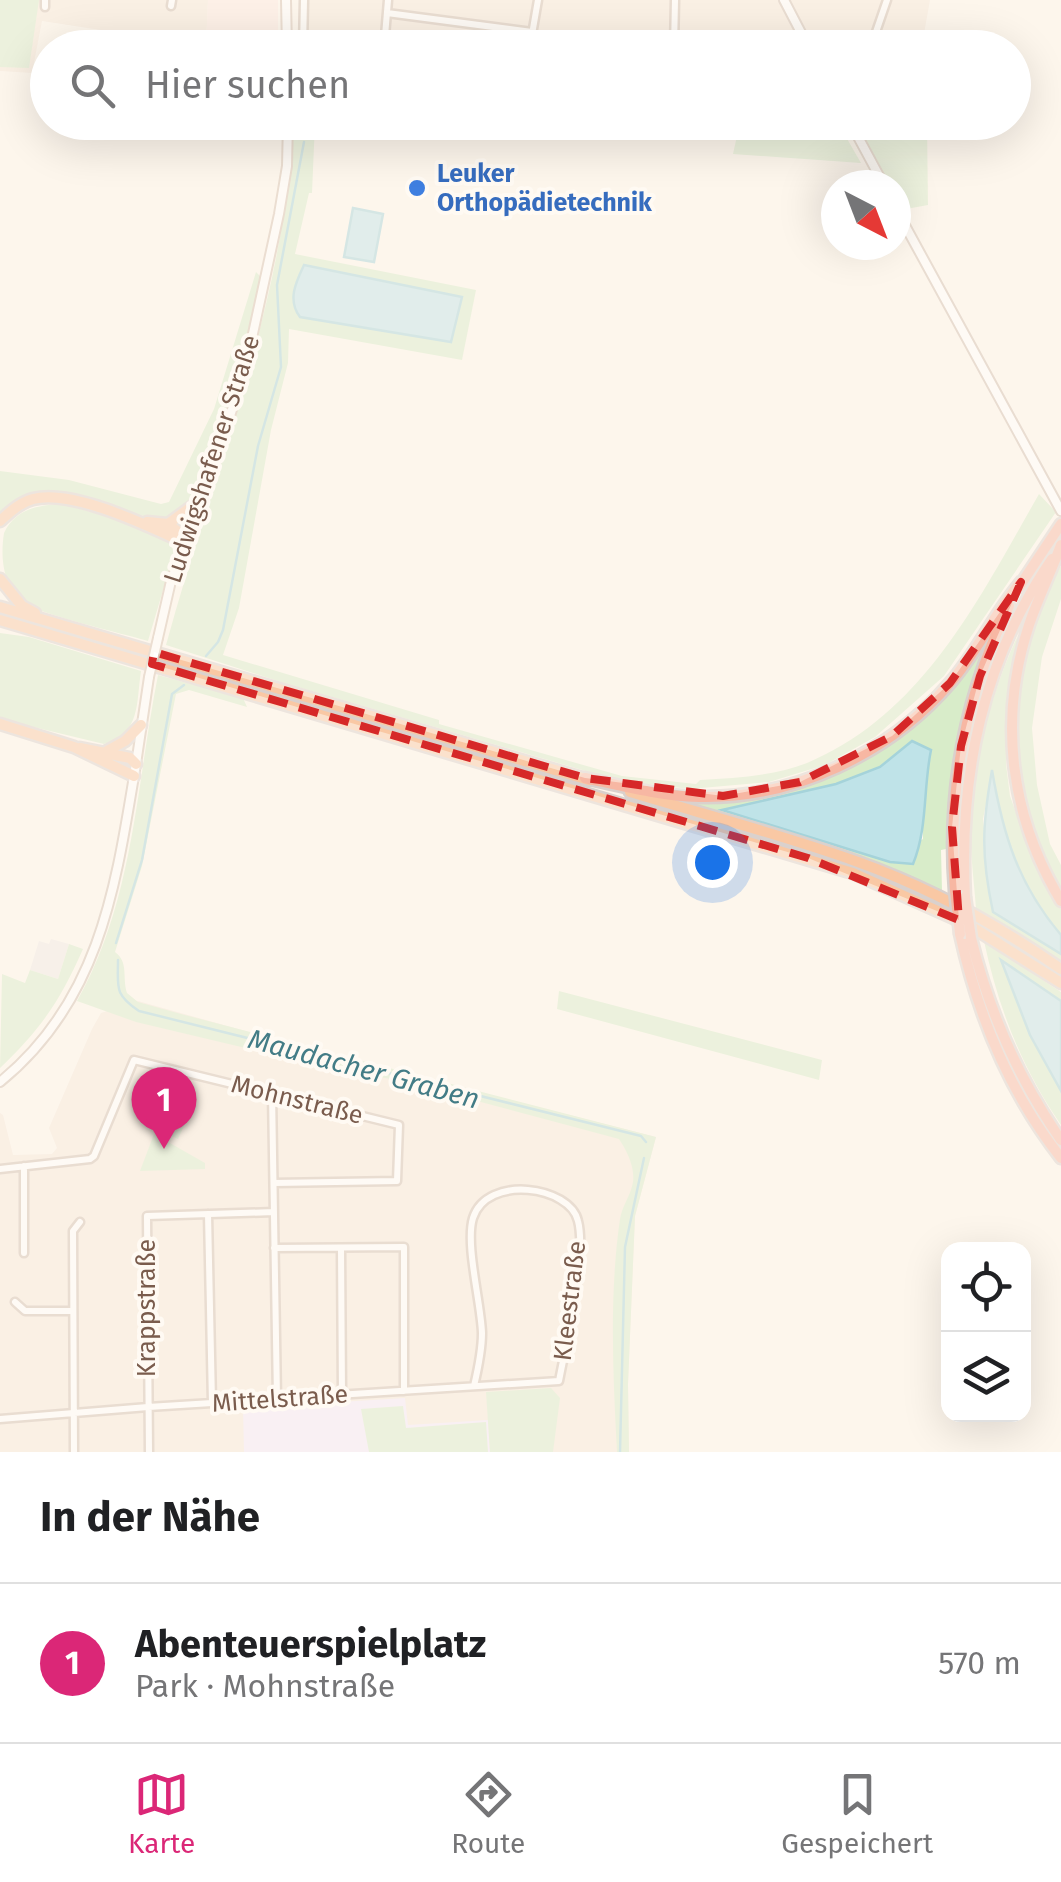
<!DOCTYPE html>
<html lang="de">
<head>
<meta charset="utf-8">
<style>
	:root { --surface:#fff; --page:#f2f2f2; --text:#202124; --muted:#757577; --line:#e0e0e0; --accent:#db2777 }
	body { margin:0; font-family:"Fira Sans",sans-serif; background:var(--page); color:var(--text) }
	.controls { position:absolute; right:30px; bottom:30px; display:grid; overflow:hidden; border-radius:20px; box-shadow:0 10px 40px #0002 }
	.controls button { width:90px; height:90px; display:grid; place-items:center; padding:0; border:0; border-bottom:2px solid var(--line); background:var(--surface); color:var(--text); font:50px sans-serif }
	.compass { position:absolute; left:821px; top:170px; width:90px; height:90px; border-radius:50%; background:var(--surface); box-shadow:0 10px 40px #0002; rotate:138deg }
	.you { position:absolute; left:712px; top:862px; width:35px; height:35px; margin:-25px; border:8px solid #fff; border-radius:50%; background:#1a73e8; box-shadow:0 0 0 15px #1a73e833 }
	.badge { display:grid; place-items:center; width:65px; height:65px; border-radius:50%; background:var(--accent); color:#fff; font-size:32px; font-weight:700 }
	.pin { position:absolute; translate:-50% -82px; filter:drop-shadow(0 2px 5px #0008) }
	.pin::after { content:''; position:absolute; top:52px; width:35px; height:30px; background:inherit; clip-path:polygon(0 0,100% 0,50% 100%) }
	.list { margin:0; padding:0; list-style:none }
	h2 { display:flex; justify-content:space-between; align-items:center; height:130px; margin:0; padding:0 40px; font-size:42px }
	h2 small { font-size:32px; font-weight:400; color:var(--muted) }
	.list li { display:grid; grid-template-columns:65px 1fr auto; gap:30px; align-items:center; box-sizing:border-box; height:160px; padding:0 40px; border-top:2px solid var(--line) }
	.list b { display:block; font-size:38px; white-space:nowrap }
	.list p { margin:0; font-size:32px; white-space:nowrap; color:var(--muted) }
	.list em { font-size:32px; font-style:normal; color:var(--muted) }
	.icon { flex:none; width:55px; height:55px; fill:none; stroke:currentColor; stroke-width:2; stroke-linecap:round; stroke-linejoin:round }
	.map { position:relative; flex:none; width:1061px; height:1452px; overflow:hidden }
	.search { position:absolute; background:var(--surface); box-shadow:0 10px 40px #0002; left:30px; right:30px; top:30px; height:110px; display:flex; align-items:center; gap:25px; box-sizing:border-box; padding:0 35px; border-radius:55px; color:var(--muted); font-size:38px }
	.sheet { height:290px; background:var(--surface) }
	nav { display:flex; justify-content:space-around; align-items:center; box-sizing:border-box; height:140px; border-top:2px solid var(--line); background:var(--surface); font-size:28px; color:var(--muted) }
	nav a { display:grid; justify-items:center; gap:5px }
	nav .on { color:var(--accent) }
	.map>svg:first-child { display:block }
	.residential { fill:#f5e8da }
	.commercial { fill:#fde8e0 }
	.industrial { fill:#efe9e4 }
	.education { fill:#f3e8fa }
	.green { fill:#d8ecc9; fill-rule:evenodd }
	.water { fill:#bfe3e8; stroke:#a5d3da; stroke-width:2.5 }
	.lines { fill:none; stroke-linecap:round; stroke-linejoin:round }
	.stream { stroke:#a5d3da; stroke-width:2.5 }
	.minor-casing { stroke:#d1beb0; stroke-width:11 }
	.tertiary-casing { stroke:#d1beb0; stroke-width:12 }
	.secondary-casing { stroke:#d6c0b0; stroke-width:12 }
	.trunk-casing { stroke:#dad1cd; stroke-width:15 }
	.motorway-casing { stroke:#dad1cd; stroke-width:15 }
	.minor { stroke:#fff; stroke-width:6 }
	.tertiary { stroke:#fff; stroke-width:8 }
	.secondary { stroke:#fff; stroke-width:8 }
	.trunk { stroke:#f9c8a4; stroke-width:10 }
	.motorway { stroke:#f7b7a3; stroke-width:10 }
	.secondary-bridge-casing { stroke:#d6c0b0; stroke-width:12; stroke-linecap:butt }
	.motorway-bridge-casing { stroke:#dad1cd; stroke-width:15; stroke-linecap:butt }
	.secondary-bridge { stroke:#fff; stroke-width:8 }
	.motorway-bridge { stroke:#f7b7a3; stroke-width:10 }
	.marked { fill:none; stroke:#d62828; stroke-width:8; stroke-dasharray:20 12; stroke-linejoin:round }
	.shop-dot { fill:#3f7fe0; stroke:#fffaf3; stroke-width:4 }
	.labels { text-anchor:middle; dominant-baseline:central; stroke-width:8; stroke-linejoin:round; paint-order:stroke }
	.shop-label { font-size:25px; font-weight:bold; fill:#366cbe; stroke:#fffaf3; text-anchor:start }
	.street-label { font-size:25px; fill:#7a5c4d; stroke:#fffaf3 }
	.water-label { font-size:28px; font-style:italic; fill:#437c86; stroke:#fffaf3 }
</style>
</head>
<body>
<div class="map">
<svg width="1061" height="1452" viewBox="0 0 1061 1452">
	<rect width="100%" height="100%" fill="#fdf6ec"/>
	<!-- residential -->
	<path class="residential" d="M0 0H208L206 46 42 21 32 73 0 71Z
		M308 0H930L922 45 913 46 873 28 870 33 811 34 801 41 803 48H307Z
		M138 1001 313 1050 656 1137 635 1216 628 1384 629 1452H0V1113L3 1115 13 1155 52 1154 57 1148 49 1128 92 1029 101 1013Z"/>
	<!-- commercial -->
	<path class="commercial" d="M208 0H278V47L206 46Z"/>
	<!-- industrial -->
	<path class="industrial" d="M51 939 69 944 58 979 30 970 39 941 49 944Z"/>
	<!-- education -->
	<path class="education" d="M405 1398 408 1425 488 1420 490 1452H244L243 1408Z"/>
	<!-- green -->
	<path class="green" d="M0 0H39L29 68 0 67Z
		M740 122 838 123 861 163 733 154Z
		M293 123H315L312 193H309L295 254 476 290 462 360 289 329 288 363 271 430 239 608 223 655 439 720V724L622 776 696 784 700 780C736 778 774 776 807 763 923 715 980 597 1039 494L1056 512 944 676 875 737 825 765 769 782 690 789 620 781 284 683 166 645C213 472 285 303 293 123Z
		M856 123H927L928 205 901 210 896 199V185H889Z
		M256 272 261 277C248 329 217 481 178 512 169 520 160 518 149 517 97 509 44 469 0 515V471L69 480 161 504 169 502 214 409Z
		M62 504C89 512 143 523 165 539 171 543 172 546 174 553L148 641C125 634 37 614 23 602 3 586 0 558 4 533 15 509 38 505 62 504Z
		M1061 566V599L1042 657 1032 728 1037 785 1050 844 1061 865V892C1003 795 999 662 1061 566Z
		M0 633 29 637 141 671C136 704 141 733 104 744L0 719Z
		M1018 635 1006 712V764L1010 796 1035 865 1061 909V935C1034 903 1010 864 1001 821 997 806 996 789 992 774L983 819 993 912 1061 954V964L976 909C974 879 969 846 971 816 976 752 991 692 1018 635Z
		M987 639 965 703 952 768 946 849 941 850 942 891 838 850 686 804 694 800 775 792 836 775 879 750 931 712ZM931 750 923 785V839L890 862 726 809 836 784Z
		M158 675 243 698 247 707 189 690 176 694 142 866 115 952C129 962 122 977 127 993L138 1002 181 1014 656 1137 635 1216 628 1384 629 1452H617C613 1375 609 1295 620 1219 622 1206 631 1195 633 1182 635 1167 627 1151 619 1139L402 1081 334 1069 136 1022 77 1001C134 900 136 786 158 675Z
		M984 941 1061 992V1001L1002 961 1030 1035 1061 1091V1125C1022 1069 998 1007 984 941Z
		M69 944 83 949C60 1001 41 1029 0 1068L2 974 25 983 30 970 58 979Z
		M559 991 822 1060 819 1080 557 1009Z
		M176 1091 196 1100 178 1139 158 1130Z
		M154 1134 205 1163V1169L140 1171Z
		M551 1388 560 1398 553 1452H490L486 1392Z
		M403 1406 406 1428 486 1422 488 1452H369L361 1409Z"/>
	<!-- water -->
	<path class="water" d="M353 208 383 214 374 262 344 257Z
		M304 265 462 297 451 342 300 317C287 300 296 282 304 265Z
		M912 741 931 750C923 789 928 827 913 864L890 862 722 810 836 784 880 767Z
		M992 770C1003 835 1018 884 1061 935V954L993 912C981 856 982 826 992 770Z
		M1001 960 1061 1001V1091L1030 1035Z"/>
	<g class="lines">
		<!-- stream -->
		<path class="stream" d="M206 656 218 642 223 630 258 446 281 367 277 285 304 142
			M116 943 142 860 172 694 184 685
			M118 960C118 988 114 994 139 1011L641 1136 646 1142
			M620 1452 625 1247 644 1158"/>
		<!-- minor casing -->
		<g class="minor-casing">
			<path id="minor" d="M171 6 172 0
				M45 7V0
				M387 13 532 32
				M530 44 597 48
				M530 46 538 0
				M303 48 304 0
				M384 48 388 0
				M674 48 675 0
				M864 48 876 32 887 0
				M272 1093 277 1399
				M0 1169 90 1159 94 1156 134 1060 399 1125 397 1181 274 1183
				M208 1214 212 1403
				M274 1248 404 1247V1391
				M341 1248 342 1395
				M24 1253V1166
				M15 1302 25 1311H73
				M0 1419 148 1407 559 1381C566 1344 587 1256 578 1221 570 1186 487 1174 473 1218 465 1244 481 1303 482 1333 482 1351 478 1369 474 1386
				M74 1452 73 1231 80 1222
				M149 1452 147 1216 274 1212"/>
		</g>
		<!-- tertiary casing -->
		<g class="tertiary-casing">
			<path id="tertiary" d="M784 0 809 48
				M850 122 884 185
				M896 209 1061 511
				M0 1082C101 1000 116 884 136 764"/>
		</g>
		<!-- secondary casing -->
		<g class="secondary-casing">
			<path id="secondary" d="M286 0 287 48
				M158 638 171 581 218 455 247 361 279 214 287 166 288 122
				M136 764 149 677"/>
		</g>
		<!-- trunk casing -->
		<g class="trunk-casing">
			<path id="trunk" d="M0 521C10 512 19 503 33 499 71 489 144 524 179 540L183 545
				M147 522 168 524 186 538
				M168 524 198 502
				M0 579 22 606 35 613
				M0 607 589 780
				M0 620 853 873 969 925 1061 983
				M0 724 74 747 134 776
				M80 748 130 758 136 764
				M107 751 125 741 141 725
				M630 792C706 815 783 835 858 862 930 888 998 925 1061 969"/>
		</g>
		<!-- motorway casing -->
		<g class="motorway-casing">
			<path id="motorway" d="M1061 545C1051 572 1038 598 1029 625 998 719 1010 816 1061 901
				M1019 587 1061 524
				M585 778C622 786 660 796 699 797 793 799 889 754 950 683 977 652 994 614 1021 582
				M955 891C947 792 965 696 1009 606
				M965 897C959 775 982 661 1052 559
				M960 934C978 1016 1009 1092 1061 1158
				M971 938C989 1012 1018 1078 1061 1140"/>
		</g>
		<!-- minor -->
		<use href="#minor" class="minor"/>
		<!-- tertiary -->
		<use href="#tertiary" class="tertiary"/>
		<!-- secondary -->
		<use href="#secondary" class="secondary"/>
		<!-- trunk -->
		<use href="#trunk" class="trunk"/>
		<!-- motorway -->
		<use href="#motorway" class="motorway"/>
		<!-- secondary-bridge casing -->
		<g class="secondary-bridge-casing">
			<path id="secondary-bridge" d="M149 677 158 638"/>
		</g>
		<!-- motorway-bridge casing -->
		<g class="motorway-bridge-casing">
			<path id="motorway-bridge" d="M955 891 960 934
				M965 897 971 938"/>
		</g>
		<!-- secondary-bridge -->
		<use href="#secondary-bridge" class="secondary-bridge"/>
		<!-- motorway-bridge -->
		<use href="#motorway-bridge" class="motorway-bridge"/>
	</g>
	<!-- marked area -->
	<path d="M0 0H1061V1452H0ZM1021 582 980 676 961 746 952 827 959 920 808 858 152 664 154 652 585 778 723 796 800 782 892 736 950 683Z" fill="#fdf6ec" fill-opacity=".55" fill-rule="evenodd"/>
	<path class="marked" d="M1021 582 980 676 961 746 952 827 959 920 808 858 152 664 154 652 585 778 723 796 800 782 892 736 950 683Z"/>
	<!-- markers -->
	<circle class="shop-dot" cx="417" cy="188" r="10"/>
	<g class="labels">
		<!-- shop labels -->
		<g class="shop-label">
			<text x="437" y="174">Leuker<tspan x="437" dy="29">Orthopädietechnik</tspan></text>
		</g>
		<!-- street labels -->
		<g class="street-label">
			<text transform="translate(212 459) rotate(-72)">Ludwigshafener Straße</text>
			<text transform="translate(297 1100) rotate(14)">Mohnstraße</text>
			<text transform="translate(570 1301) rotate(-83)">Kleestraße</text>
			<text transform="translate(147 1308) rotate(-90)">Krappstraße</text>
			<text transform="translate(280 1399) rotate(-4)">Mittelstraße</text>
		</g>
		<!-- water labels -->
		<g class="water-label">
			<text transform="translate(364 1069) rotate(15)">Maudacher Graben</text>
		</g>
	</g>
</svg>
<div class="controls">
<button><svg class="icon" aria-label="locate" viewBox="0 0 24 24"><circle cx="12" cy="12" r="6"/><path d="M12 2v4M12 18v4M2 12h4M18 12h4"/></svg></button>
<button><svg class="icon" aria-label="layers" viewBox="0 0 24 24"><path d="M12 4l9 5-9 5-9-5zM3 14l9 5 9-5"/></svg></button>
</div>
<svg class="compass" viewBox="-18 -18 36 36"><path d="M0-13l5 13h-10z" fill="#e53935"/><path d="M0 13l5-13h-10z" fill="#757577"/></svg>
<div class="you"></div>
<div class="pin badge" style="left:164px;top:1149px">1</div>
<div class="search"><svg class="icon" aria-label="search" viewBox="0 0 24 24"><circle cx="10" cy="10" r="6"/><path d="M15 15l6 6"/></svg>Hier suchen</div>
</div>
<section class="sheet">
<h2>In der Nähe<small></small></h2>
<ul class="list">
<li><span class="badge">1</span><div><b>Abenteuerspielplatz</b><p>Park · Mohnstraße</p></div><em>570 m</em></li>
</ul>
</section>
<nav>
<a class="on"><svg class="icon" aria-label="map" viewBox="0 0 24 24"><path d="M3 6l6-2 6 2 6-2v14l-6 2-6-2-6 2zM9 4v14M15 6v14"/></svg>Karte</a>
<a><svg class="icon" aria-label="directions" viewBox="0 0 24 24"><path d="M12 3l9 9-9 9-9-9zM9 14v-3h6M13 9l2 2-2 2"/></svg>Route</a>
<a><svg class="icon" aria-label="saved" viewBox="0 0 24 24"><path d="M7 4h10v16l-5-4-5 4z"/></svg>Gespeichert</a>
</nav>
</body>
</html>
